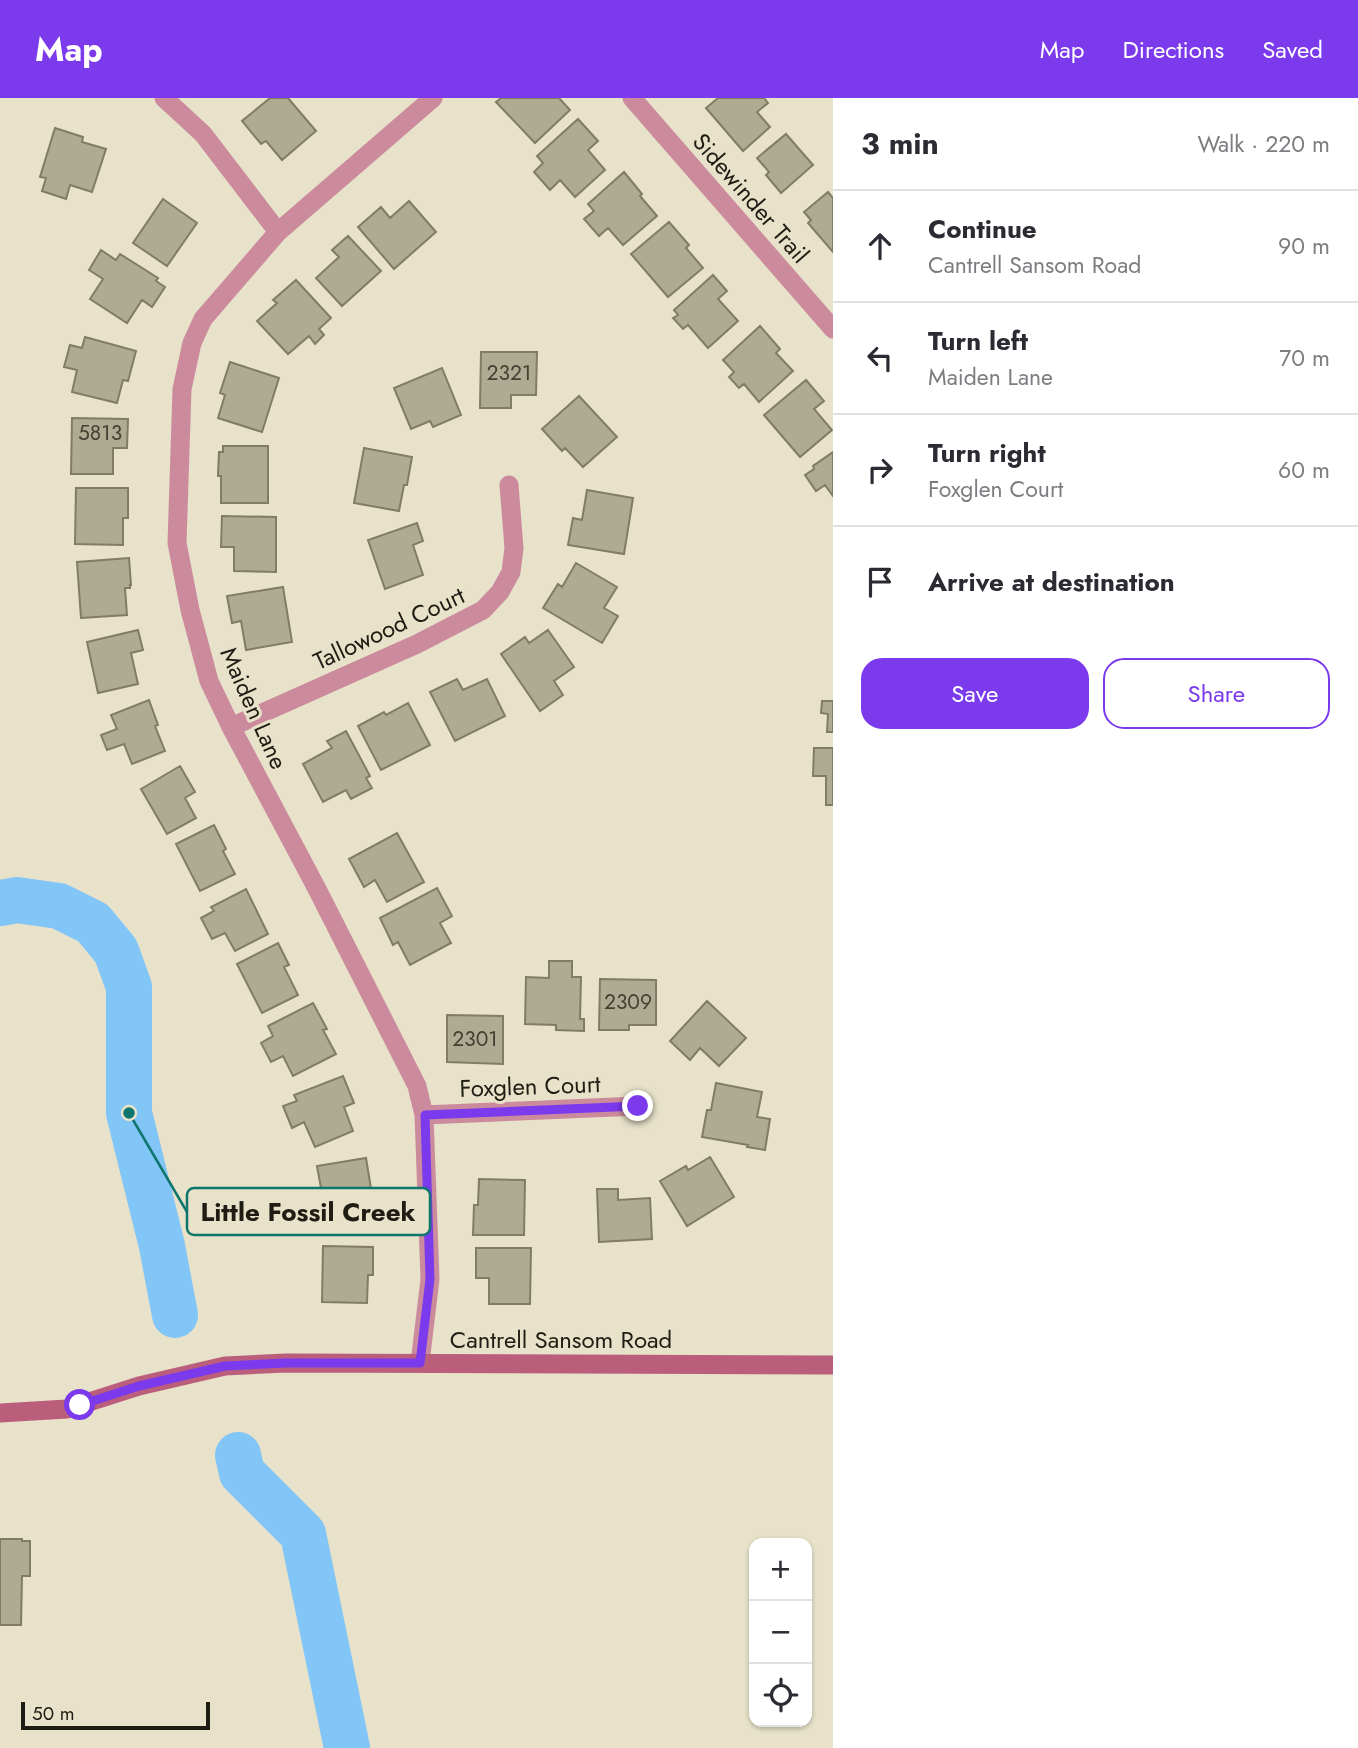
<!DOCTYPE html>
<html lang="en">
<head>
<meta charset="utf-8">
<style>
	:root { --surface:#fff; --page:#f7f7f7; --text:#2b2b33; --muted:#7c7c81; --line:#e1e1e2; --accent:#7c3aed }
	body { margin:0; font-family:Jost,sans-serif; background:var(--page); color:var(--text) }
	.controls { position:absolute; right:21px; bottom:21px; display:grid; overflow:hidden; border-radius:14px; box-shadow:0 2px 5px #0004 }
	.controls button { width:63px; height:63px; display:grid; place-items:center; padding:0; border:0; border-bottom:2px solid var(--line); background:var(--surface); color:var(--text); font:35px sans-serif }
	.scale { position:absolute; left:21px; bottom:18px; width:189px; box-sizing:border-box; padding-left:7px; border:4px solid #1e1c13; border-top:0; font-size:19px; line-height:24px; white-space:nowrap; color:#1e1c13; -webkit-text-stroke:5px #e7e2c9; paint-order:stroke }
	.stop { position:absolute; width:21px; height:21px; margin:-16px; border:5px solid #7c3aed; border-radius:50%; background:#fff }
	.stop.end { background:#7c3aed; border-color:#fff; box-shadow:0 2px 7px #0008 }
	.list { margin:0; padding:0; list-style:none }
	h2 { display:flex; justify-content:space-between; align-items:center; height:91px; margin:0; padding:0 28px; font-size:30px }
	h2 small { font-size:23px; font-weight:400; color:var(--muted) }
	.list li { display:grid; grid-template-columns:46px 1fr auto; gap:21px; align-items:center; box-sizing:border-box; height:112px; padding:0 28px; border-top:2px solid var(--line) }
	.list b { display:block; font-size:26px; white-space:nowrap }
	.list p { margin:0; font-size:23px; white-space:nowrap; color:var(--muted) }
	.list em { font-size:23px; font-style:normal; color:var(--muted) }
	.actions { display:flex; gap:14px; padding:21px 28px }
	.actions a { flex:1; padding:16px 0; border:2px solid var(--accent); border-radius:21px; text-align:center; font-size:24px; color:var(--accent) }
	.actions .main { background:var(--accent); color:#fff }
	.icon { flex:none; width:38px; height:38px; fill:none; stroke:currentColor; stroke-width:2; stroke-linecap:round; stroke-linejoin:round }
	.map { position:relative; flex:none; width:833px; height:1650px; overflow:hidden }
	header { display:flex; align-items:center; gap:42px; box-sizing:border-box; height:98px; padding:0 35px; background:var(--accent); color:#fff }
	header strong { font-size:33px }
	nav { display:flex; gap:38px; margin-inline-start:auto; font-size:24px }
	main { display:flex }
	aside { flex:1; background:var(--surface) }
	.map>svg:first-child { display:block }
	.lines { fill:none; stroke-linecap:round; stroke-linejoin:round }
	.river { stroke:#82c5f7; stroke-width:46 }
	.building { fill:#afab92; stroke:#807c65; stroke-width:2 }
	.minor { stroke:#cc8b9d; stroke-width:19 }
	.secondary { stroke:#bb5e7c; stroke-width:19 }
	.route { stroke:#7c3aed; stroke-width:9 }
	.labels { text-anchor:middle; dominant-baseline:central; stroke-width:6; stroke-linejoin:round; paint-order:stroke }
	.number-label { font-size:21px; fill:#424033 }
	.street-label { font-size:24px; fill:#1e1c13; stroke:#e7e2c9 }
	.leader { fill:none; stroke:#0f766e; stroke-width:2.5 }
	.callout-dot { fill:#0f766e; stroke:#e7e2c9; stroke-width:2.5 }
	.callout { fill:#e7e2c9; stroke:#0f766e; stroke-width:2.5 }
	.callout-label { font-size:26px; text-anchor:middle; font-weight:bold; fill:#1e1c13 }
</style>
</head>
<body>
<header>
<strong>Map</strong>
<nav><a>Map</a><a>Directions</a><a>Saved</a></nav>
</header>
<main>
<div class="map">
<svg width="833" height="1650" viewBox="0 0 833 1650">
	<rect width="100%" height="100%" fill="#e7e2c9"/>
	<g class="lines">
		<!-- river -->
		<path class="river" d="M0 805 17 802 59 808 93 825 116 853 129 889V1015L162 1148 175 1217
			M238 1357 242 1375 303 1436 347 1650"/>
	</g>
	<!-- building -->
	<path class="building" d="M270 0H288L316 33 282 62 266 43 261 46 242 23Z
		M501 0H559L570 12 535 45 496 4Z
		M718 0H764L768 5 757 14 770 29 743 53 706 10Z
		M578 21 598 43 588 52 605 72 575 99 560 82 550 92 534 74 543 65 537 58Z
		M55 30 83 39 82 44 106 51 92 94 70 87 66 101 42 93 46 80 40 79Z
		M786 36 813 67 781 95 766 77 769 74 757 60Z
		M624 74 642 96 640 98 657 118 623 147 608 130 599 138 584 121 594 113 588 106Z
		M828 94 833 100V154L808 125 811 122 804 114Z
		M163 101 197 125 167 168 133 145Z
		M409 103 436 134 394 171 358 129 381 109 390 120Z
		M669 124 689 147 686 150 703 170 668 199 631 156Z
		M348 138 381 173 342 208 316 180 339 159 332 152Z
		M101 152 116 162 120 156 158 180 156 183 165 189 152 209 142 202 127 225 90 201 103 181 89 172Z
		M713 177 727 193 718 201 738 223 708 250 688 227 683 231 673 220 678 217 674 212Z
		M296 182 331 220 319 231 324 237 315 246 309 238 288 256 257 223 277 205 273 202Z
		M760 228 780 251 776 255 793 273 759 304 744 286 739 290 729 279 734 274 723 262Z
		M85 239 136 253 128 283 123 282 117 305 72 294 77 272 64 269 70 247 82 250Z
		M481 254H537L536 297H511V310H480Z
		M230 264 279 280 262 334 218 320 225 297 220 295Z
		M442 270 461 317 433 329 430 323 411 331 394 290Z
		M806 282 824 303 814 311 832 332 800 359 764 317Z
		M579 298 617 339 583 369 565 350 562 353 542 331Z
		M72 320 128 321 127 350H113V376H71Z
		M223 348H268V405H221V378H218L219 354H223Z
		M364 350 412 359 407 387H404L399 413 354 405Z
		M833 354V398L825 387 816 393 805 377 814 371 813 368Z
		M76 390H128V420H123V447L75 446Z
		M587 392 633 400 624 456 568 447 573 420 582 422Z
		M222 418 276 419V474L234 473V449H221Z
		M417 425 423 443 413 447 423 477 385 491 368 442Z
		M129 460 131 487H130V490H125L127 517 81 520 77 464Z
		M576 465 617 489 604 510 618 518 602 545 543 510 558 486 562 489Z
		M283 489 292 544 246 552 241 523 232 525 227 498Z
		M138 532 143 552 131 555 138 586 98 595 87 544Z
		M548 532 574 569 554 583 563 597 540 613 501 556 525 539 529 545Z
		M457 581 463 592 487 581 505 618 455 643 430 594Z
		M149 602 158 627 155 628 165 653 132 666 124 646 107 652 101 637 117 631 111 617Z
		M822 603H833V634H827L828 616 821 615Z
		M408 605 430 647 381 672 358 628 384 614 386 617Z
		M346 633 370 678 366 680 372 690 351 701 346 692 323 704 303 666 332 650 327 643Z
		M814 650H833V707H826V678H813Z
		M180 668 195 694 185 700 196 720 167 736 141 691Z
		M214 727 226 751 223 753 235 776 200 793 176 746Z
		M397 735 424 784 387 804 375 782 364 789 349 761Z
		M437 790 452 818 440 825 451 845 410 867 398 844 393 847 380 820Z
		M246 791 268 836 235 853 225 835 212 841 201 820 214 813 211 809Z
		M278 845 289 867 284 869 298 897 262 915 237 866Z
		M549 863H572V879H581L580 921H584V933L556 932V927L525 926 526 879 549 880Z
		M600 881 656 882V927H629V932H599Z
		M707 903 746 940 719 968 700 950 690 962 670 943Z
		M313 905 327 931 323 932 336 956 293 978 283 958 271 964 261 945 273 938 268 928Z
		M447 917 503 918V966L447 964Z
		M343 978 354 1005 344 1009 353 1033 315 1049 304 1024 292 1030 283 1008 297 1003 294 997Z
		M716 985 762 994 757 1019 770 1021 765 1052 747 1049 748 1047 702 1039 707 1012H711Z
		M710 1059 734 1099 687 1128 660 1083 686 1068 688 1072Z
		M366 1060 375 1115 327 1123 317 1068Z
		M479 1081 525 1082 524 1137H473L474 1107H478Z
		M597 1091H618V1102L650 1100 652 1141 599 1144Z
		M323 1148 373 1149V1177H368L367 1205 322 1204Z
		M476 1150H531L530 1206H489V1180H476Z
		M0 1441H22V1443H30V1478H22L21 1527H0Z"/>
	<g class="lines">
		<!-- minor -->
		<path class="minor" d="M164 0 203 36 278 134
			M632 0 833 231
			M231 629 417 546 483 512 500 494 511 474 514 450 509 387
			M424 1017 638 1008
			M420 1265 430 1181 424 1017 417 988 316 789 231 629 209 583 190 512 177 445 182 291 192 245 203 221 278 134 433 0"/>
		<!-- secondary -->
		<path class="secondary" d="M0 1315 67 1311 139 1288 225 1268 286 1265 833 1267"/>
	</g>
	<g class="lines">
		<!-- route -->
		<path class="route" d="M80 1307 139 1288 225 1268 286 1265H420L430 1181 425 1017 638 1008"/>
	</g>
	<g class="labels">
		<!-- number labels -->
		<g class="number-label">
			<text x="509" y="275">2321</text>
			<text x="100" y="335">5813</text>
			<text x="628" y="904">2309</text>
			<text x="475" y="941">2301</text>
		</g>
		<!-- street labels -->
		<g class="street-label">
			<text transform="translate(751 100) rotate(49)">Sidewinder Trail</text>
			<text transform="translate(389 530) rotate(-25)">Tallowood Court</text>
			<text transform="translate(254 610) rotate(66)">Maiden Lane</text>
			<text transform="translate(530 988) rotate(-2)">Foxglen Court</text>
			<text x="561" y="1241">Cantrell Sansom Road</text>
		</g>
	</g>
	<!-- callouts -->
	<path class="leader" d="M129 1015L187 1114"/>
	<circle class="callout-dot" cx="129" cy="1015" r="7"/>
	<rect class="callout" x="187" y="1090" width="243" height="47" rx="7"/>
	<g class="callout-label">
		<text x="308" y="1123">Little Fossil Creek</text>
	</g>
</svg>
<div class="controls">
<button>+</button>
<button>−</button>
<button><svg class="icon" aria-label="locate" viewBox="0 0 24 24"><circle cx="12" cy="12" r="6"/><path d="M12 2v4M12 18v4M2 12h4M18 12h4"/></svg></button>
</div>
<div class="scale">50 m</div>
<div class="stop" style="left:80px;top:1307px"></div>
<div class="stop end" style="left:638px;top:1008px"></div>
</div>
<aside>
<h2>3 min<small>Walk · 220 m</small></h2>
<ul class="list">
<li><svg class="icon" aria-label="ahead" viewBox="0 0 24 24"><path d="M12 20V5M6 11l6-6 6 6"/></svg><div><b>Continue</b><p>Cantrell Sansom Road</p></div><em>90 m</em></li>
<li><svg class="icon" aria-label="left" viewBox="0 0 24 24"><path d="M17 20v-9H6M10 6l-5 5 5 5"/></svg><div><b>Turn left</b><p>Maiden Lane</p></div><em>70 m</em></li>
<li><svg class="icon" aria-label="right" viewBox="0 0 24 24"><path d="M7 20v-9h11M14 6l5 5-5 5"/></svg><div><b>Turn right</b><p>Foxglen Court</p></div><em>60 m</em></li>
<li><svg class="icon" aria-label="arrive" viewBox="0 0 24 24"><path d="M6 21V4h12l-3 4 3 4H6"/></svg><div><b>Arrive at destination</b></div></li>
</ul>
<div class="actions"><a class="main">Save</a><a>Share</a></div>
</aside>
</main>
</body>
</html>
